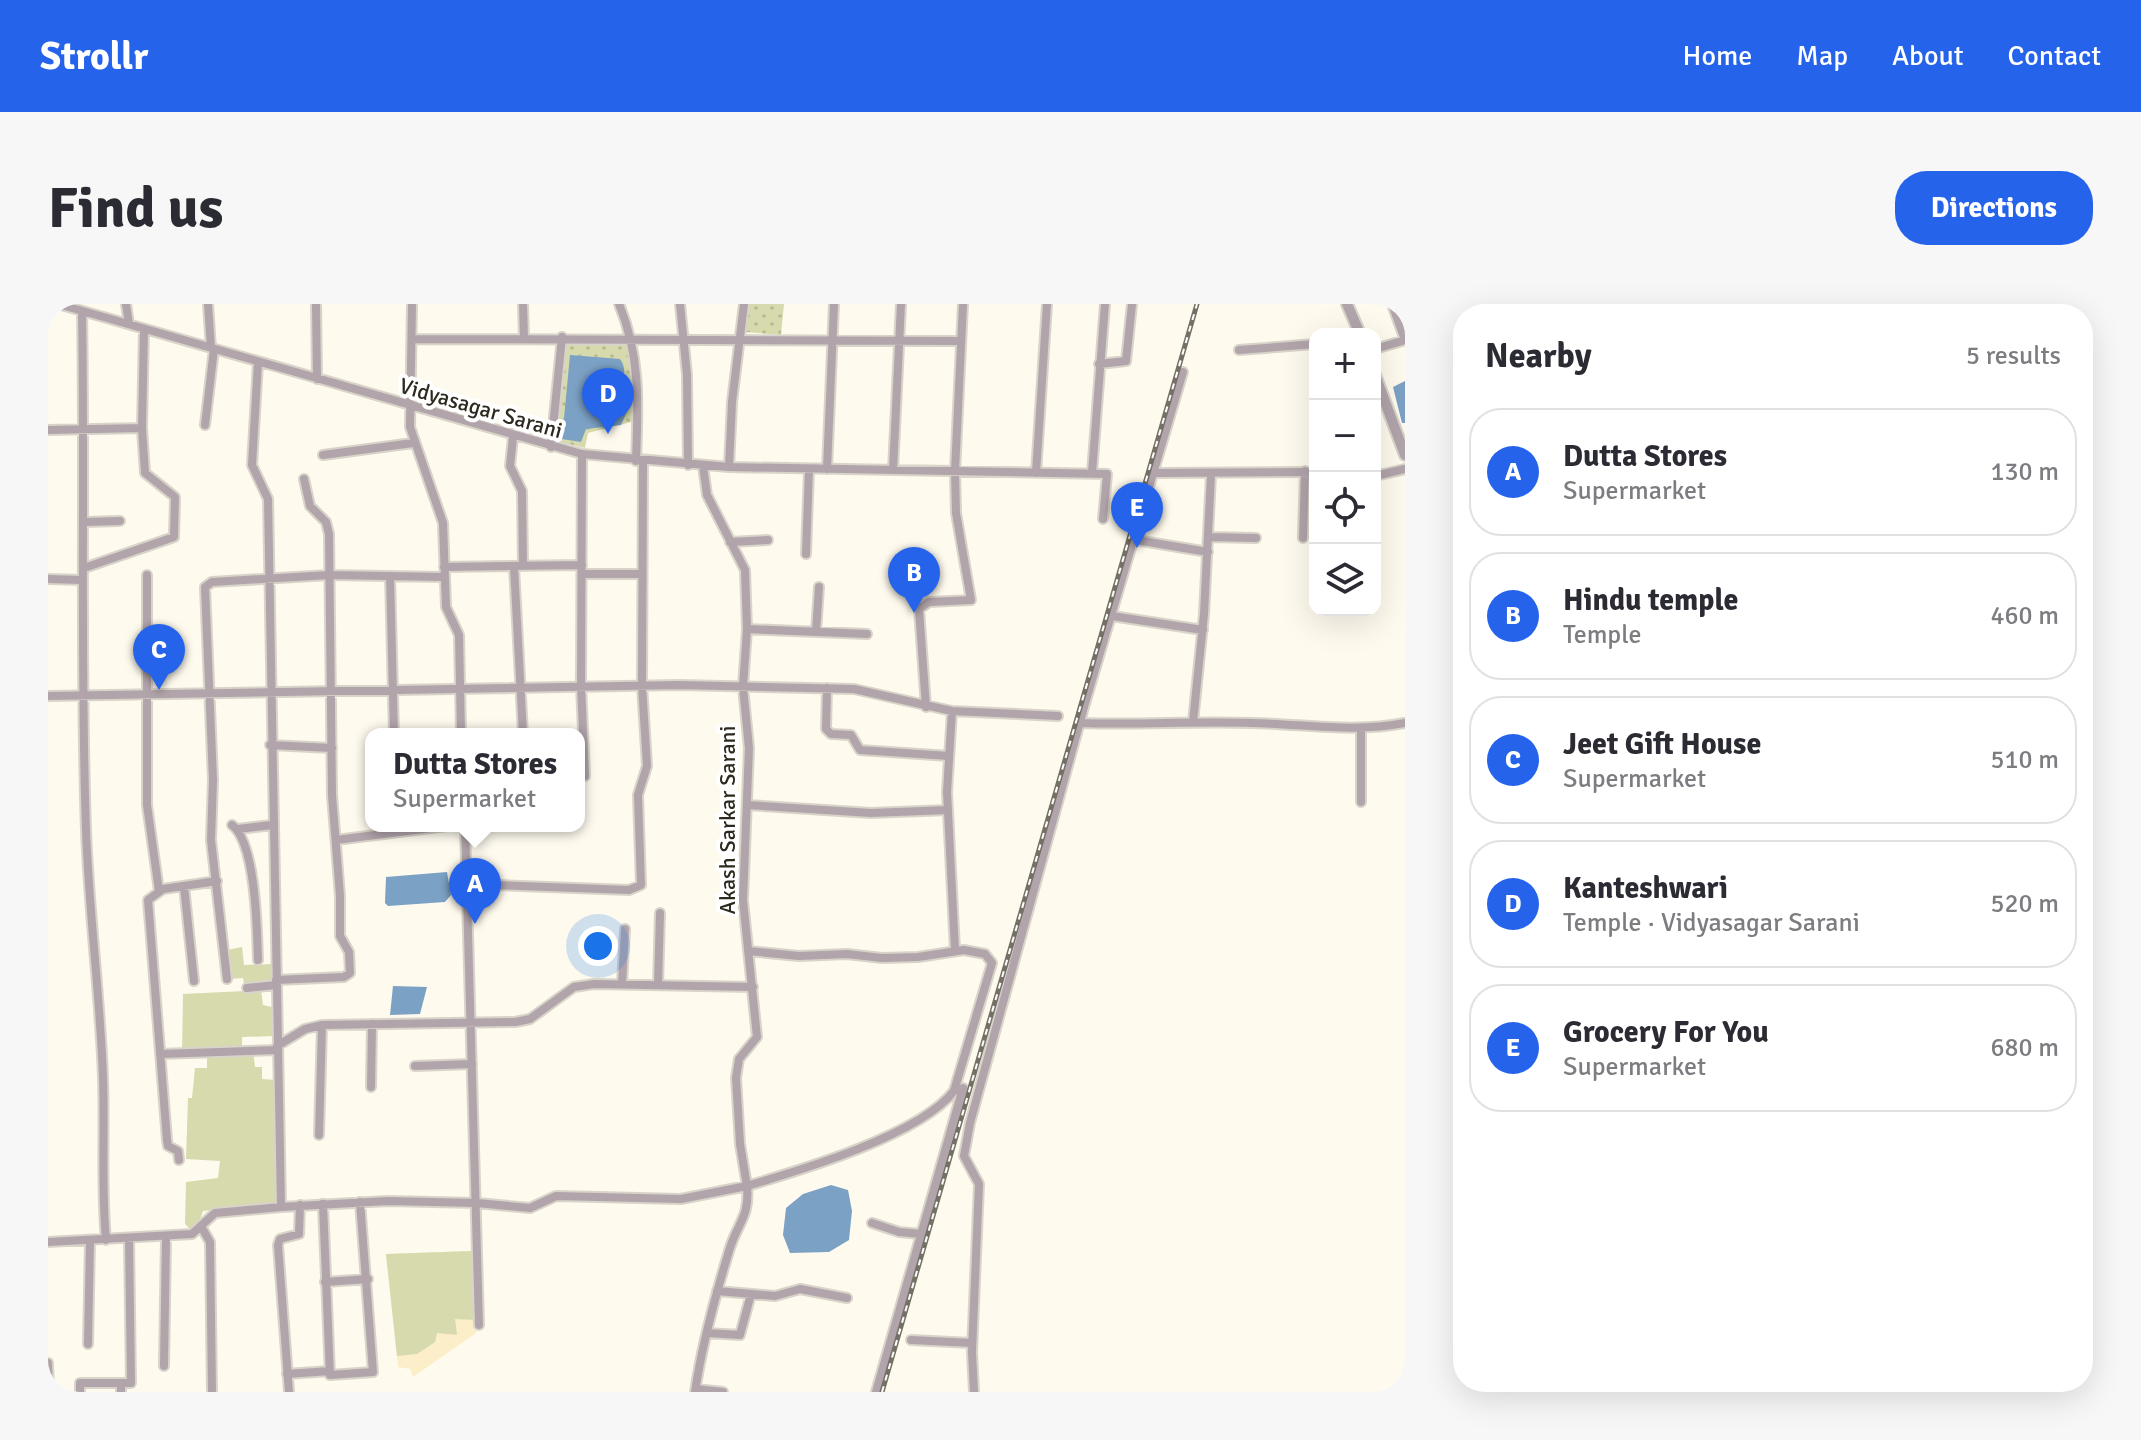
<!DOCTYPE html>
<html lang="en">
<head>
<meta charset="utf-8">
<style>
	:root { --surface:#fff; --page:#f7f7f7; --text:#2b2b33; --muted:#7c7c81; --line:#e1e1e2; --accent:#2563eb }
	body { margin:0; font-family:Signika,sans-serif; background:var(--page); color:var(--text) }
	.controls { position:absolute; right:24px; top:24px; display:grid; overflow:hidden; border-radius:16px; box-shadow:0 8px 32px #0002 }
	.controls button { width:72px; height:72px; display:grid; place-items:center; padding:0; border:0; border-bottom:2px solid var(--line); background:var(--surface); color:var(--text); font:40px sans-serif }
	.you { position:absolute; left:550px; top:642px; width:28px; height:28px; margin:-20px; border:6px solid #fff; border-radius:50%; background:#1a73e8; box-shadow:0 0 0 12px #1a73e833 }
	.badge { display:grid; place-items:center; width:52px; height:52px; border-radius:50%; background:var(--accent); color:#fff; font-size:26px; font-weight:700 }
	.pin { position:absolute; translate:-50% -66px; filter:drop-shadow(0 2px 4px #0008) }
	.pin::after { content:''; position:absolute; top:42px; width:28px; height:24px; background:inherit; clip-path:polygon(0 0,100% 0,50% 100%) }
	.popup { position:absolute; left:317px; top:424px; width:220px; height:104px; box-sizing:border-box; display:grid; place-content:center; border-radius:16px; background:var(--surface); filter:drop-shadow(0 2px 6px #0005); font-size:26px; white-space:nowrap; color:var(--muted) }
	.popup b { font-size:30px; color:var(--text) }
	.popup::after { content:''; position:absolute; left:50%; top:100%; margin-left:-16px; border:16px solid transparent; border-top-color:var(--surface) }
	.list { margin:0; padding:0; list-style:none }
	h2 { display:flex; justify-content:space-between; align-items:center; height:104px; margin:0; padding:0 32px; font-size:34px }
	h2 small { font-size:26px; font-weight:400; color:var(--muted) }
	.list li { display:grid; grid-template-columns:52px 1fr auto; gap:24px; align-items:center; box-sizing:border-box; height:128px; margin:0 16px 16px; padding:0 16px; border:2px solid var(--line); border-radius:32px }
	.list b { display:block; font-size:30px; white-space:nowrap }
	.list p { margin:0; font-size:26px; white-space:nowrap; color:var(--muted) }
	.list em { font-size:26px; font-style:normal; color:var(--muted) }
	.icon { flex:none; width:44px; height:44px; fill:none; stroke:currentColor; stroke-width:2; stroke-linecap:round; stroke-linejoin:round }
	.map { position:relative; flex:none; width:1357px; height:1088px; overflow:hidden; border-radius:32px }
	header { display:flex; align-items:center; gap:48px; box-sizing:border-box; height:112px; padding:0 40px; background:var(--accent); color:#fff }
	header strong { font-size:38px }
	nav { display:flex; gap:44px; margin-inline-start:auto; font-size:28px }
	.intro { display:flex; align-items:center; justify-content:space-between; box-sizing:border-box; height:192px; padding:0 48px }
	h1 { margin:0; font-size:56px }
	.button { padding:20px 36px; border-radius:32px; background:var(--accent); color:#fff; font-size:28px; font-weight:700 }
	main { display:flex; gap:48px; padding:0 48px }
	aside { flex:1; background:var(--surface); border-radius:32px; box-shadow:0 8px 32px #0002 }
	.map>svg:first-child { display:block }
	.built { fill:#fbeec9 }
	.green { fill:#d6daac }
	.park { fill:url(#park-dots) }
	.water { fill:#7ba1c4 }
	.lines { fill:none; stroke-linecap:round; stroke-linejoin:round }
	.minor-casing { stroke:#d8d4c9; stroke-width:12 }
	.tertiary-casing { stroke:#d8d4c9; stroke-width:14 }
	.minor { stroke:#b1a4ab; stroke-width:8 }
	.tertiary { stroke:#b1a4ab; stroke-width:10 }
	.rail-casing { stroke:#747065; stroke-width:5 }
	.rail { stroke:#fff; stroke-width:2; stroke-dasharray:6; stroke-linecap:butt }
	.labels { text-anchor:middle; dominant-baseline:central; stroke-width:8; stroke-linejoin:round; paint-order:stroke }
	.street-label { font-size:22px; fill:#2d291e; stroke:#fff }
</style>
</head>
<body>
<header>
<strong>Strollr</strong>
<nav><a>Home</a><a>Map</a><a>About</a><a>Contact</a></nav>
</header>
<div class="intro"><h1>Find us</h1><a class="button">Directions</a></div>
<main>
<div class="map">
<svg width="1357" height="1088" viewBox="0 0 1357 1088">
	<defs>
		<pattern id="park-dots" width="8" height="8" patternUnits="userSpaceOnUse" patternTransform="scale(2)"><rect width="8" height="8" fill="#d6daac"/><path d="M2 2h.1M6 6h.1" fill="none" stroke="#b8bb94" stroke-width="1.8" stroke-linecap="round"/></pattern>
	</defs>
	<rect width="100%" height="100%" fill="#fefaee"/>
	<!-- built -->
	<path class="built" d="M424 947 428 1029 365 1073 362 1065 350 1063 338 950Z"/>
	<!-- green -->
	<path class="green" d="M194 643 196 661 225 660 226 685 213 686 215 701 228 704 226 732 194 733V746H205L207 763H214V775L228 776 231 900 155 907 149 924 143 926 137 920 138 878 170 874 172 857 138 855 140 794H144L147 764H159V752L141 754 134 751 135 690 197 687 195 674 181 675 179 646Z
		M424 947 428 1016 407 1015 409 1031 389 1029 387 1038 369 1050 349 1052 338 950Z"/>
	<!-- park -->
	<path class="park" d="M700 0H736L733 31 697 28Z
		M516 37 583 41 587 117 540 129 537 144 508 137Z"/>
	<!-- water -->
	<path class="water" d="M522 51 572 55C580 65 573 76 580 87L576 90 581 103 573 121 538 125 533 138 514 135Z
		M1357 77V119H1354L1345 83Z
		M399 568 403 591 397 598 340 602 337 599 338 573Z
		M345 682 379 683 372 710 342 711Z
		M783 881 800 886 804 907 801 936 781 948 742 949 735 931 738 904 755 890Z"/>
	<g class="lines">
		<!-- minor casing -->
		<g class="minor-casing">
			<path id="minor" d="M10 0 534 150 681 163 1059 170 1055 215
				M78 0 81 20
				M160 0 163 44
				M268 0 269 75
				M364 0 362 123 395 219 398 303 411 331 413 430
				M475 0 476 33
				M571 0C593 53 590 101 588 157
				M632 0 639 71 640 161
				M34 7C37 180 32 353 38 526 41 609 52 691 55 773 57 828 53 882 58 936
				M364 35 913 37
				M1327 45 1357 36 1345 3 1357 0
				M1191 46 1267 40
				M210 58 204 161 220 195 233 903
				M1051 60 1078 57 1084 0
				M157 121 166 45
				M0 126 94 124
				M465 133 462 162 474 187 475 262
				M503 143 514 33
				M534 150 533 382 537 472
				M275 151 365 139
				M655 162 659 191 697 266 699 325
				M681 163 684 98 696 0
				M779 165 786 0
				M845 166 853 0
				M988 169 999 0
				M1044 169 1057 0
				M1107 169 1267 168
				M1327 172 1357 165
				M36 218 72 217
				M1160 233 1208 234
				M1255 234 1257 167
				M1088 236 1160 248
				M682 238 720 236
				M758 250 761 165
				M396 263 534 261
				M466 263 475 430
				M36 264 126 233 127 193 97 169 94 124 96 25
				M534 270H594
				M99 271V501L111 587
				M342 272 346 430
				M0 275 34 276
				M1064 312 1155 326
				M768 328 771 283
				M779 384 778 425 783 430 803 431 812 446 901 452
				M0 392 632 381 806 385 904 407 1010 412
				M878 403 871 305 881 298 923 296 908 209 907 167 915 0
				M904 407 899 488 907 646
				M1145 418 1156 310 1163 171
				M1033 419C1091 421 1147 417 1204 419 1256 420 1306 429 1357 419
				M222 441 284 444
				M1313 498V424
				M699 501 823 509 900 506
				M184 521C208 539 209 626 210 656
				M417 522 431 1021
				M190 525 224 521
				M288 536 399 522
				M419 580 581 586 593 581 590 491 599 462 594 381 595 158
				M136 582 146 677
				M179 675 163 536 165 476 157 283 164 278 281 271 396 273
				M228 676 296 673 302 669 301 648 292 632V592L284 491 281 230 278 218 262 202 256 175
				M574 680 577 625
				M610 681 612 609
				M199 684 228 681
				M229 742 257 725 274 721 467 718 482 715 526 683 546 680 705 683
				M112 750 230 746
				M367 762 424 760
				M323 783 324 720
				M271 831 274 721
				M131 856 130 847 120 842 119 836 100 596 115 585 169 577
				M275 900 282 1071 325 1068 312 898
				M824 919 851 928 873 930
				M154 924 162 938 164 1088
				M0 938 144 930 167 909 233 903 340 897 429 899 482 904 508 892 633 895 699 882 692 840 688 774 691 755 709 733 695 596 701 444 695 383 699 325 819 330
				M277 978 320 975
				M669 987 727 992 752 985 799 994
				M659 1029 692 1031 703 990
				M863 1036 924 1039
				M40 1040 42 937
				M0 1059 1 1088
				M116 1062 118 934
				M239 1070 282 1067
				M648 1085 675 1088
				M32 1088V1079H73
				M73 1088V1079H83L81 935
				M241 1088 230 941 232 935 251 930 252 901
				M647 1088C654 1040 667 993 681 947 689 919 702 914 699 882 753 866 872 831 906 787L944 659 937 650 916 646 870 653 834 654 799 650 751 652 700 647
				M828 1088 915 784
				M926 1088 924 1048 931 880 916 852 922 819 1036 403 1135 68"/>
		</g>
		<!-- tertiary casing -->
		<g class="tertiary-casing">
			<path id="tertiary" d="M1299 0 1312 30
				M1327 71 1357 151"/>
		</g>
		<!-- minor -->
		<use href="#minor" class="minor"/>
		<!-- tertiary -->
		<use href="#tertiary" class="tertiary"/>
		<!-- rail casing -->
		<g class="rail-casing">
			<path id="rail" d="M834 1088 1149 0"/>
		</g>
		<!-- rail -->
		<use href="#rail" class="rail"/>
	</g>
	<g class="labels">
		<!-- street labels -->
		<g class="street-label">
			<text transform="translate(433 104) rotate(16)">Vidyasagar Sarani</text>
			<text transform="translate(679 516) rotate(-90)">Akash Sarkar Sarani</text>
		</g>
	</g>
</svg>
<div class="controls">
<button>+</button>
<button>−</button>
<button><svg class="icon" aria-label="locate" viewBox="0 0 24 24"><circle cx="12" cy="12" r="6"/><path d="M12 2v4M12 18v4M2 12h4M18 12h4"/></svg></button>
<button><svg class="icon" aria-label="layers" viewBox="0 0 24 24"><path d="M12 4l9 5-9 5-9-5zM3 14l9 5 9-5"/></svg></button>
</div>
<div class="you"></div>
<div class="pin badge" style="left:427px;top:620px">A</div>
<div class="popup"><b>Dutta Stores</b>Supermarket</div>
<div class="pin badge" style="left:866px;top:309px">B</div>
<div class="pin badge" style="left:111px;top:386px">C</div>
<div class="pin badge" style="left:560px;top:130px">D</div>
<div class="pin badge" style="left:1089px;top:244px">E</div>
</div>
<aside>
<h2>Nearby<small>5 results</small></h2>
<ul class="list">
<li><span class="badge">A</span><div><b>Dutta Stores</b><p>Supermarket</p></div><em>130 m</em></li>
<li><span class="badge">B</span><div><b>Hindu temple</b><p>Temple</p></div><em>460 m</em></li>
<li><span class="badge">C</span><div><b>Jeet Gift House</b><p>Supermarket</p></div><em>510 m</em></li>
<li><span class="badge">D</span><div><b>Kanteshwari</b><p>Temple · Vidyasagar Sarani</p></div><em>520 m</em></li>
<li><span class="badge">E</span><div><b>Grocery For You</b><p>Supermarket</p></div><em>680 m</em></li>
</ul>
</aside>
</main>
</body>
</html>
